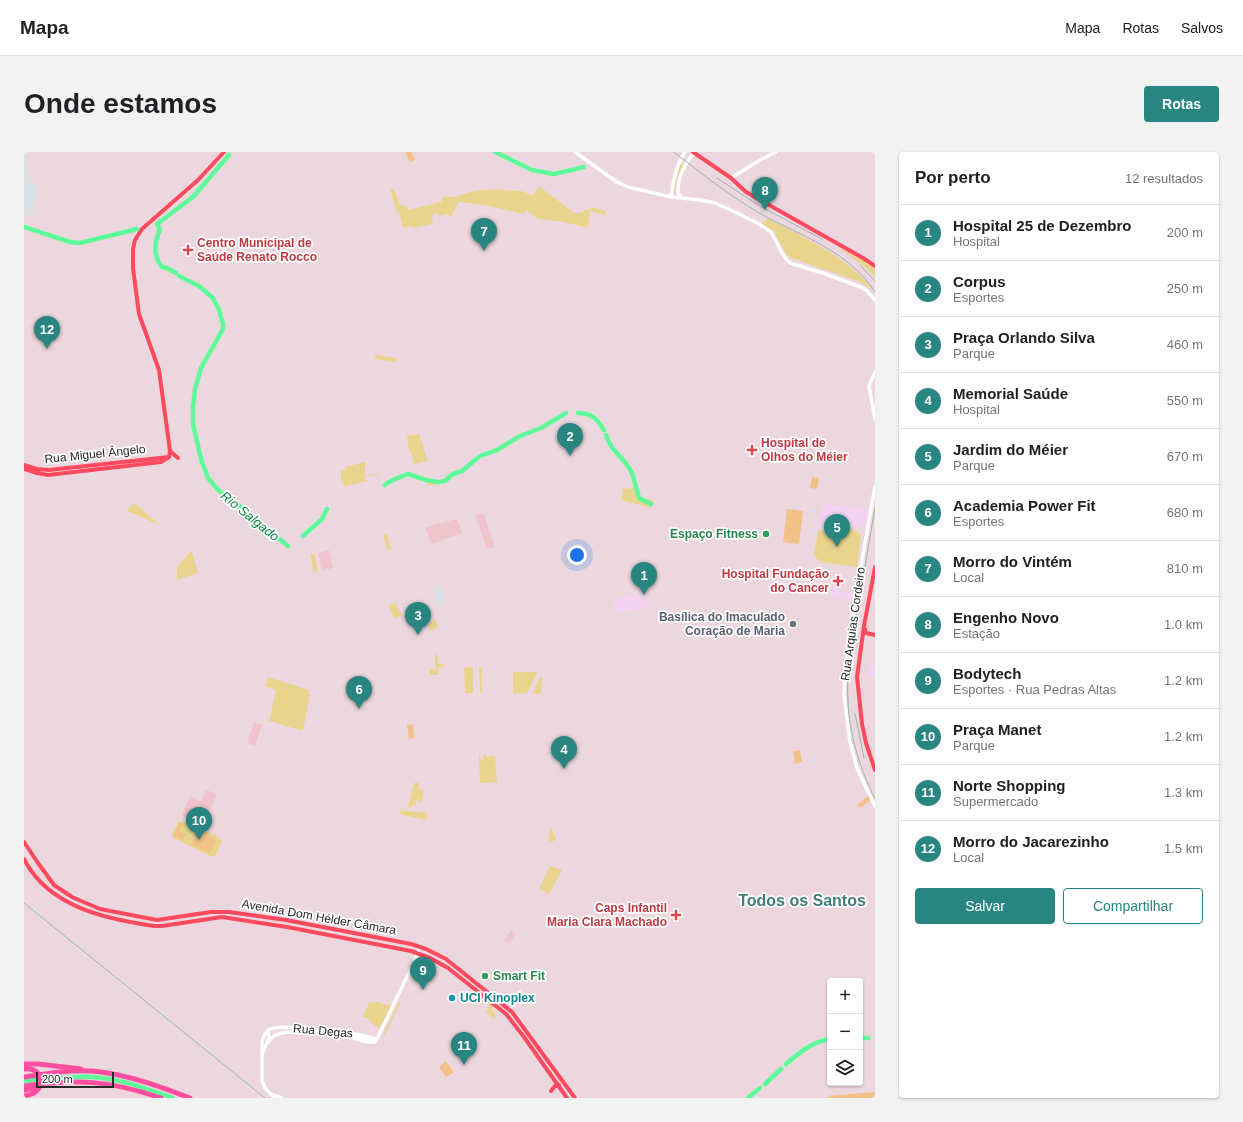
<!DOCTYPE html>
<html lang="pt">
<head>
<meta charset="utf-8">
<style>
	:root { --surface:#fff; --page:#f2f2f2; --text:#202124; --muted:#757577; --line:#e0e0e0; --accent:#288580 }
	body { margin:0; font-family:Arial,sans-serif; background:var(--page); color:var(--text) }
	.controls { position:absolute; right:12px; bottom:12px; display:grid; overflow:hidden; border-radius:4px; box-shadow:0 1px 3px #0004 }
	.controls button { width:36px; height:36px; display:grid; place-items:center; padding:0; border:0; border-bottom:1px solid var(--line); background:var(--surface); color:var(--text); font:20px sans-serif }
	.scale { position:absolute; left:12px; bottom:10px; width:78px; box-sizing:border-box; padding-left:4px; border:2px solid #282828; border-top:0; font-size:11px; line-height:14px; white-space:nowrap; color:#282828; -webkit-text-stroke:3px #fff; paint-order:stroke }
	.you { position:absolute; left:553px; top:403px; width:14px; height:14px; margin:-10px; border:3px solid #fff; border-radius:50%; background:#1a73e8; box-shadow:0 0 0 6px #1a73e833 }
	.badge { display:grid; place-items:center; width:26px; height:26px; border-radius:50%; background:var(--accent); color:#fff; font-size:13px; font-weight:700 }
	.pin { position:absolute; translate:-50% -33px; filter:drop-shadow(0 1px 2px #0008) }
	.pin::after { content:''; position:absolute; top:21px; width:14px; height:12px; background:inherit; clip-path:polygon(0 0,100% 0,50% 100%) }
	.list { margin:0; padding:0; list-style:none }
	h2 { display:flex; justify-content:space-between; align-items:center; height:52px; margin:0; padding:0 16px; font-size:17px }
	h2 small { font-size:13px; font-weight:400; color:var(--muted) }
	.list li { display:grid; grid-template-columns:26px 1fr auto; gap:12px; align-items:center; box-sizing:border-box; height:56px; padding:0 16px; border-top:1px solid var(--line) }
	.list b { display:block; font-size:15px; white-space:nowrap }
	.list p { margin:0; font-size:13px; white-space:nowrap; color:var(--muted) }
	.list em { font-size:13px; font-style:normal; color:var(--muted) }
	.actions { display:flex; gap:8px; padding:12px 16px }
	.actions a { flex:1; padding:9px 0; border:1px solid var(--accent); border-radius:4px; text-align:center; font-size:14px; color:var(--accent) }
	.actions .main { background:var(--accent); color:#fff }
	.icon { flex:none; width:22px; height:22px; fill:none; stroke:currentColor; stroke-width:2; stroke-linecap:round; stroke-linejoin:round }
	.map { position:relative; flex:none; width:851px; height:946px; overflow:hidden; border-radius:4px }
	header { display:flex; align-items:center; gap:24px; box-sizing:border-box; height:56px; padding:0 20px; background:var(--surface); border-bottom:1px solid var(--line) }
	header strong { font-size:19px }
	nav { display:flex; gap:22px; margin-inline-start:auto; font-size:14px }
	.intro { display:flex; align-items:center; justify-content:space-between; box-sizing:border-box; height:96px; padding:0 24px }
	h1 { margin:0; font-size:28px }
	.button { padding:10px 18px; border-radius:4px; background:var(--accent); color:#fff; font-size:14px; font-weight:700 }
	main { display:flex; gap:24px; padding:0 24px }
	aside { flex:1; background:var(--surface); border-radius:4px; box-shadow:0 1px 3px #0004 }
	.map>svg:first-child { display:block }
	.industrial { fill:#d9dfe3 }
	.education { fill:#f0c4cd }
	.medical { fill:#f4d3f2 }
	.green { fill:#e9d48d }
	.pitch { fill:#f1c188 }
	.lines { fill:none; stroke-linecap:round; stroke-linejoin:round }
	.river { stroke:#5efa9a; stroke-width:4.5 }
	.secondary { stroke:#fff; stroke-width:3.5 }
	.primary { stroke:#fe4a5f; stroke-width:4 }
	.motorway { stroke:#ff4f9e; stroke-width:5 }
	.rail { stroke:#9ab4b4; stroke-width:1 }
	.health-dot { fill:#e0444e; stroke:#fff; stroke-width:1.5 }
	.leisure-dot { fill:#2e9e5b; stroke:#fff; stroke-width:1.5 }
	.worship-dot { fill:#6b7280; stroke:#fff; stroke-width:1.5 }
	.culture-dot { fill:#0f9aa8; stroke:#fff; stroke-width:1.5 }
	.labels { text-anchor:middle; dominant-baseline:central; stroke-width:3.5; stroke-linejoin:round; paint-order:stroke }
	.health-label { font-size:12px; font-weight:bold; fill:#be3a42; stroke:#fff; text-anchor:start }
	.street-label { font-size:12px; fill:#282828; stroke:#fff }
	.leisure-label { font-size:12px; font-weight:bold; fill:#27864d; stroke:#fff; text-anchor:end }
	.worship-label { font-size:12px; font-weight:bold; fill:#5b616d; stroke:#fff; text-anchor:end }
	.culture-label { font-size:12px; font-weight:bold; fill:#0d838f; stroke:#fff; text-anchor:start }
	.water-label { font-size:13px; font-style:italic; fill:#04863f; stroke:#fff }
	.district-label { font-size:16px; font-weight:bold; fill:#447c78; stroke:#fff }
</style>
</head>
<body>
<header>
<strong>Mapa</strong>
<nav><a>Mapa</a><a>Rotas</a><a>Salvos</a></nav>
</header>
<div class="intro"><h1>Onde estamos</h1><a class="button">Rotas</a></div>
<main>
<div class="map">
<svg width="851" height="946" viewBox="0 0 851 946">
	<rect width="100%" height="100%" fill="#ecd7de"/>
	<!-- industrial -->
	<path class="industrial" d="M0 0H2L6 32H11L12 38 9 63 0 64Z
		M416 432 422 448 414 456 409 434Z"/>
	<!-- education -->
	<path class="education" d="M458 362 460 363 471 395 463 397 451 363Z
		M433 367 438 381 407 392 401 375Z
		M305 398 309 416 298 419 294 401Z
		M230 570 238 573 231 594 223 591Z
		M182 638 193 642 180 673 160 665 158 661 166 644 177 649Z
		M487 778 492 781 485 792 480 789Z"/>
	<!-- medical -->
	<path class="medical" d="M798 352 845 357 843 375 828 373 813 374 809 375 796 373Z
		M810 422 819 423 818 439 828 442 827 448 806 443 807 439 810 436Z
		M618 443 623 444 627 456 624 457 614 459 611 457 595 460 591 458 589 453 591 448 594 446Z
		M846 511H851L849 519 851 520V525L844 524Z"/>
	<!-- green -->
	<path class="green" d="M660 10 652 38V42L650 41 656 11 659 12Z
		M516 35 549 60 553 61 560 60V58H565L566 55 582 59V63L566 59 564 76 540 70 514 67 502 58 500 62 460 53 435 50 427 65 423 62 415 64 414 61 407 63 409 72 388 76 387 74 379 76 375 60 373 61 366 37H370L376 53 383 54 384 58 417 50 420 44C430 47 438 42 447 40 462 37 474 37 488 39 491 39 494 38 497 39 501 40 505 42 509 44L514 36Z
		M744 66C782 87 823 104 850 139L836 130 765 105 759 97 750 79 738 72 739 69 742 70Z
		M814 95 840 109 851 117V125L842 116Z
		M351 203 373 206 372 210 351 207Z
		M395 282 404 309 390 312 387 299H385L383 284Z
		M341 310V324L355 321V322L341 325V328H345V329L320 334 319 329H317V319L321 318V315Z
		M438 317 439 319 429 322 423 329V330L404 334 402 327 419 329 428 321Z
		M612 334 615 345 629 348 627 356 597 348 599 336 604 337Z
		M110 351 136 373 103 359Z
		M817 376C825 377 834 377 837 384L833 415 798 410 794 408 790 403 794 379 809 380Z
		M363 382 367 397 363 398 359 383Z
		M166 400H168L174 421 153 428V415Z
		M286 402H290L294 420 290 421Z
		M371 451 378 463 371 467 364 454Z
		M411 467 414 475 406 479 404 473Z
		M411 503H414V512H420V515L414 516V523H405V517H411Z
		M449 515V541H441L440 516Z
		M455 515H458V541H456Z
		M489 520H514L503 541 489 542Z
		M244 525 285 538 284 541 286 542 279 579 245 569 252 538 241 534Z
		M516 525 518 526 517 540 515 542H510L509 540Z
		M455 603H456L457 608H459V603H463V605L471 604 473 630 456 631Z
		M390 631H395V637L399 638V647H398V650H395V642L394 648H393L391 654 388 653 387 656 384 655Z
		M377 658 403 661 404 665 401 668 376 662Z
		M157 669 195 685 198 689 192 703 188 705 150 686 148 682 154 670Z
		M526 673 532 687 525 692Z
		M526 714 538 718 525 742 515 737Z
		M375 849 377 850 359 886 358 885Z
		M354 850 362 853 365 852 367 855 359 871 354 876 345 869V865L341 866 339 864 344 853V851Z
		M464 850 468 851V858L472 863 470 867 462 860 465 855Z"/>
	<!-- pitch -->
	<path class="pitch" d="M383 0H387L391 8 386 10 381 1Z
		M788 325 795 326 793 337 786 336Z
		M763 357 779 359 775 392 759 390Z
		M389 572 390 586 385 587 383 573Z
		M776 598 778 610 771 612 769 599Z
		M845 643 847 648 836 656 833 653Z
		M156 670 159 672 155 679 162 682 159 688 149 684Z
		M174 679 192 688 186 701 167 693Z
		M422 909 430 920 422 925 415 915Z
		M851 940V946H804V944Z"/>
	<g class="lines">
		<!-- river -->
		<path class="river" d="M471 0 508 18 530 22 560 15
			M0 75 46 90 56 91 113 77
			M152 121 143 116 138 115C129 104 130 90 136 78L133 72 169 45 205 3
			M155 124 175 134 189 146 196 160V163L199 171V177L177 216 171 237 169 255V272L177 307 184 326 194 338 208 348 264 394
			M554 261C568 261 573 267 580 278
			M582 283C587 300 601 306 608 321
			M609 324 615 346 627 352
			M361 333C366 328 377 325 384 322L402 328 415 330 421 329 429 322 438 319 456 304 473 298 496 284 517 276 542 261
			M279 384 298 367 303 357
			M837 886H844
			M762 912C775 901 788 890 805 887
			M0 929C17 928 35 925 53 925 86 923 118 935 149 946
			M741 932 757 917
			M724 946 736 936"/>
		<!-- secondary -->
		<path class="secondary" d="M551 0 593 30 604 35 647 45 677 48 691 51 711 60 735 72 747 80 761 106 766 111 799 121 839 136 843 139 851 148
			M707 26 736 8 752 0
			M647 45C649 29 652 13 661 0
			M658 46 654 41C653 27 661 11 670 1
			M851 220 845 234 851 267
			M851 334 825 482 821 521 820 543 826 590 833 616 851 654
			M244 878C255 873 270 876 282 877 306 879 329 880 353 887
			M244 878 241 882 238 889V929L241 936 251 946
			M330 886 343 890H349
			M352 889 390 810 394 801 395 794
			M243 891 251 883 262 880 321 883 351 890
			M239 900 245 886 244 878
			M249 943 258 946"/>
		<!-- primary -->
		<path class="primary" d="M669 0 707 26 722 40 839 106 851 114
			M146 299 154 306
			M145 305 146 299 135 218 115 162 109 116V97L111 88 118 77 174 28 200 0
			M0 313 13 317 25 318 145 305
			M0 317 13 321 24 323 137 310 145 305
			M851 415 840 474 833 525 838 572 842 591 851 618
			M841 477 842 481 851 483
			M0 690 14 711 30 733 48 745 76 757 133 768 187 760H205L262 768 387 792 402 797 422 807 488 860 551 946
			M0 707C24 755 82 767 130 774H138L198 765 263 775 387 799 406 806 424 816 482 862 500 885 543 946
			M527 939 531 934 535 933"/>
		<!-- motorway -->
		<path class="motorway" d="M0 912H14L57 917
			M0 917C11 916 17 921 17 932 14 940 8 943 0 944
			M0 925C25 922 52 916 77 920 108 924 137 935 166 946
			M0 934C55 927 84 928 137 946
			M0 938 13 935"/>
		<!-- rail -->
		<path class="rail" d="M650 0C678 22 706 44 737 62 777 84 825 99 851 140
			M693 26 734 53 798 87
			M836 113 851 129
			M851 356C845 391 839 426 833 461 828 490 822 519 824 548 825 583 836 616 851 647
			M831 561 840 606
			M0 751 241 946"/>
	</g>
	<!-- markers -->
	<g class="health-dot">
		<path d="M162 92h4v4h4v4h-4v4h-4v-4h-4v-4h4z"/>
		<path d="M726 292h4v4h4v4h-4v4h-4v-4h-4v-4h4z"/>
		<path d="M812 423h4v4h4v4h-4v4h-4v-4h-4v-4h4z"/>
		<path d="M650 757h4v4h4v4h-4v4h-4v-4h-4v-4h4z"/>
	</g>
	<g class="leisure-dot">
		<circle cx="742" cy="382" r="4"/>
		<circle cx="461" cy="824" r="4"/>
	</g>
	<circle class="worship-dot" cx="769" cy="472" r="4"/>
	<circle class="culture-dot" cx="428" cy="846" r="4"/>
	<g class="labels">
		<!-- health labels -->
		<g class="health-label">
			<text x="173" y="91">Centro Municipal de<tspan x="173" dy="14">Saúde Renato Rocco</tspan></text>
			<text x="737" y="291">Hospital de<tspan x="737" dy="14">Olhos do Méier</tspan></text>
			<text x="805" y="422" text-anchor="end">Hospital Fundação<tspan x="805" dy="14">do Cancer</tspan></text>
			<text x="643" y="756" text-anchor="end">Caps Infantil<tspan x="643" dy="14">Maria Clara Machado</tspan></text>
		</g>
		<!-- street labels -->
		<g class="street-label">
			<text transform="translate(71 302) rotate(-6)">Rua Miguel Ângelo</text>
			<text transform="translate(829 472) rotate(-82)">Rua Arquias Cordeiro</text>
			<text transform="translate(295 765) rotate(10)">Avenida Dom Hélder Câmara</text>
			<text transform="translate(299 879) rotate(5)">Rua Degas</text>
		</g>
		<!-- leisure labels -->
		<g class="leisure-label">
			<text x="734" y="382">Espaço Fitness</text>
			<text x="469" y="824" text-anchor="start">Smart Fit</text>
		</g>
		<!-- worship labels -->
		<g class="worship-label">
			<text x="761" y="465">Basílica do Imaculado<tspan x="761" dy="14">Coração de Maria</tspan></text>
		</g>
		<!-- culture labels -->
		<g class="culture-label">
			<text x="436" y="846">UCI Kinoplex</text>
		</g>
		<!-- water labels -->
		<g class="water-label">
			<text transform="translate(226 364) rotate(39)">Rio Salgado</text>
		</g>
		<!-- district labels -->
		<g class="district-label">
			<text x="778" y="748">Todos os Santos</text>
		</g>
	</g>
</svg>
<div class="controls">
<button>+</button>
<button>−</button>
<button><svg class="icon" aria-label="layers" viewBox="0 0 24 24"><path d="M12 4l9 5-9 5-9-5zM3 14l9 5 9-5"/></svg></button>
</div>
<div class="scale">200 m</div>
<div class="you"></div>
<div class="pin badge" style="left:620px;top:443px">1</div>
<div class="pin badge" style="left:546px;top:304px">2</div>
<div class="pin badge" style="left:394px;top:483px">3</div>
<div class="pin badge" style="left:540px;top:617px">4</div>
<div class="pin badge" style="left:813px;top:395px">5</div>
<div class="pin badge" style="left:335px;top:557px">6</div>
<div class="pin badge" style="left:460px;top:99px">7</div>
<div class="pin badge" style="left:741px;top:58px">8</div>
<div class="pin badge" style="left:399px;top:838px">9</div>
<div class="pin badge" style="left:175px;top:688px">10</div>
<div class="pin badge" style="left:440px;top:913px">11</div>
<div class="pin badge" style="left:23px;top:197px">12</div>
</div>
<aside>
<h2>Por perto<small>12 resultados</small></h2>
<ul class="list">
<li><span class="badge">1</span><div><b>Hospital 25 de Dezembro</b><p>Hospital</p></div><em>200 m</em></li>
<li><span class="badge">2</span><div><b>Corpus</b><p>Esportes</p></div><em>250 m</em></li>
<li><span class="badge">3</span><div><b>Praça Orlando Silva</b><p>Parque</p></div><em>460 m</em></li>
<li><span class="badge">4</span><div><b>Memorial Saúde</b><p>Hospital</p></div><em>550 m</em></li>
<li><span class="badge">5</span><div><b>Jardim do Méier</b><p>Parque</p></div><em>670 m</em></li>
<li><span class="badge">6</span><div><b>Academia Power Fit</b><p>Esportes</p></div><em>680 m</em></li>
<li><span class="badge">7</span><div><b>Morro do Vintém</b><p>Local</p></div><em>810 m</em></li>
<li><span class="badge">8</span><div><b>Engenho Novo</b><p>Estação</p></div><em>1.0 km</em></li>
<li><span class="badge">9</span><div><b>Bodytech</b><p>Esportes · Rua Pedras Altas</p></div><em>1.2 km</em></li>
<li><span class="badge">10</span><div><b>Praça Manet</b><p>Parque</p></div><em>1.2 km</em></li>
<li><span class="badge">11</span><div><b>Norte Shopping</b><p>Supermercado</p></div><em>1.3 km</em></li>
<li><span class="badge">12</span><div><b>Morro do Jacarezinho</b><p>Local</p></div><em>1.5 km</em></li>
</ul>
<div class="actions"><a class="main">Salvar</a><a>Compartilhar</a></div>
</aside>
</main>
</body>
</html>
